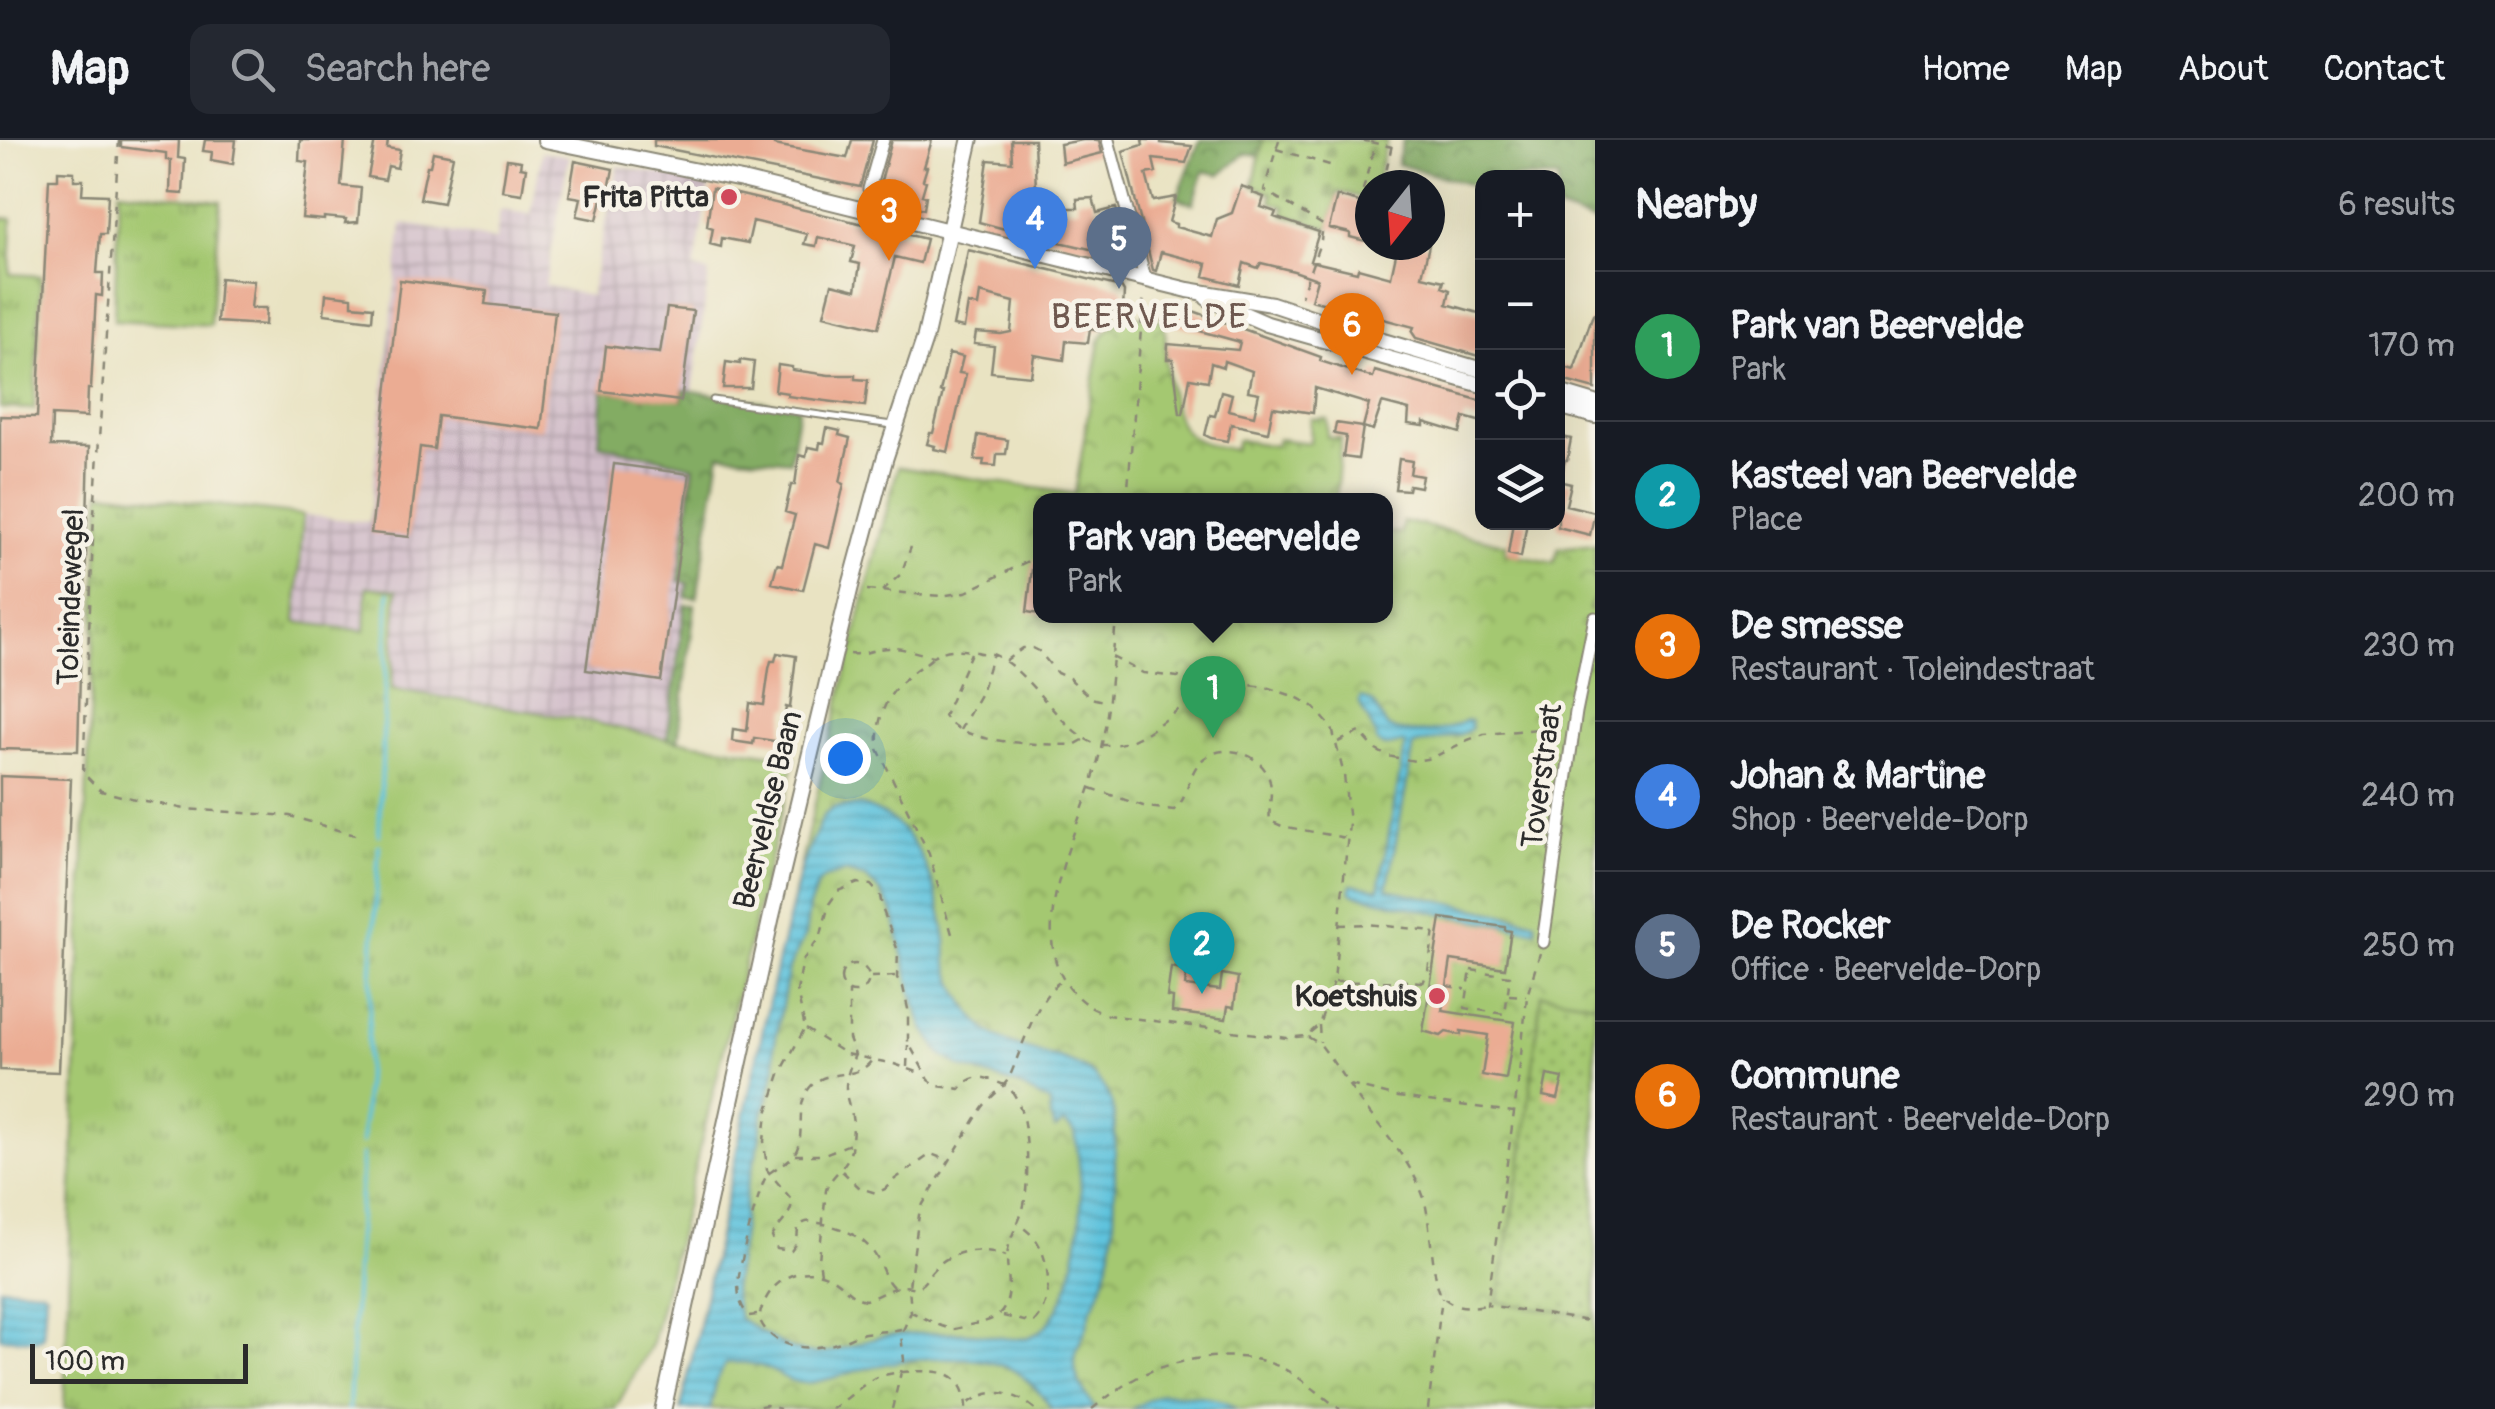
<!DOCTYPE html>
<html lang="en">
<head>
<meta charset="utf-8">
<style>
	:root { --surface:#171b24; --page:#242831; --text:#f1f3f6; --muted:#9ea1a6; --line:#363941; --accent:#7c3aed }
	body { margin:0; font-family:Pangolin,sans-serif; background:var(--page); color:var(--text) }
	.controls { position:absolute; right:30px; top:30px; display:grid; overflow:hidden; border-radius:20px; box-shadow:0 10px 40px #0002 }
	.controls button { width:90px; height:90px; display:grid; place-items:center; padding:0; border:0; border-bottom:2px solid var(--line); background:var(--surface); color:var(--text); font:50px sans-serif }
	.compass { position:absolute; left:1355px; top:30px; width:90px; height:90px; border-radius:50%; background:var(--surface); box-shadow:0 10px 40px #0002; rotate:197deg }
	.scale { position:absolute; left:30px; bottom:25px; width:218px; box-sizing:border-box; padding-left:10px; border:5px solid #2b2b2b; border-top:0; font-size:28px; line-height:35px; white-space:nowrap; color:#2b2b2b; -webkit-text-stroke:8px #f7f3e8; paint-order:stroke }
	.you { position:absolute; left:845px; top:618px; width:35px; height:35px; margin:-25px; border:8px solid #fff; border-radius:50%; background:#1a73e8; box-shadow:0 0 0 15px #1a73e833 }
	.badge { display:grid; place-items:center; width:65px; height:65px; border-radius:50%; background:var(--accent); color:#fff; font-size:32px; font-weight:700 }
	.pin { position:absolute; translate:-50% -82px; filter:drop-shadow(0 2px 5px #0008) }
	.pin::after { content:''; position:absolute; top:52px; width:35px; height:30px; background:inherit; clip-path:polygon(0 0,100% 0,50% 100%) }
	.popup { position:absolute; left:1033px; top:353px; width:360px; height:130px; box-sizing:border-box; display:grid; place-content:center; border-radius:20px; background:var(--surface); filter:drop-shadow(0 2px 8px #0005); font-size:32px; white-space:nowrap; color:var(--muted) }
	.popup b { font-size:38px; color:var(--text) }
	.popup::after { content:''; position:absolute; left:50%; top:100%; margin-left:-20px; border:20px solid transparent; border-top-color:var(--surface) }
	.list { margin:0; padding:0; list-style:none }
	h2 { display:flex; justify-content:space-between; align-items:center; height:130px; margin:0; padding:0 40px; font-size:42px }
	h2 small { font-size:32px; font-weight:400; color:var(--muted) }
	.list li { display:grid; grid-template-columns:65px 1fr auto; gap:30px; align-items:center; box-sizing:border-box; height:150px; padding:0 40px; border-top:2px solid var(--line) }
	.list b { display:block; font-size:38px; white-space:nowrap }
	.list p { margin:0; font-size:32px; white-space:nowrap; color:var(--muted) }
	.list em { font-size:32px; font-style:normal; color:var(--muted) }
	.icon { flex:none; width:55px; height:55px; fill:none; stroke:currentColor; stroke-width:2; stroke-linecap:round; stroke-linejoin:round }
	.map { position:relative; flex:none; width:1595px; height:1269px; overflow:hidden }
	header { display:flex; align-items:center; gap:60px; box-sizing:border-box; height:140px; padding:0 50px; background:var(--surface); border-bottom:2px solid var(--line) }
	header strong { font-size:48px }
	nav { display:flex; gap:55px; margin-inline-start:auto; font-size:35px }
	.search { width:700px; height:90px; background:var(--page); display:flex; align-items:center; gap:25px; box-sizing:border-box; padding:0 35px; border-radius:20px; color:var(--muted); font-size:38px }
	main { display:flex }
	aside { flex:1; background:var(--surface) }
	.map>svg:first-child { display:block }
	.industrial { fill:url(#industrial-grid) }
	.grass { fill:url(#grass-tufts); stroke:#687a4e; stroke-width:2.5 }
	.forest { fill:url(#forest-crowns); stroke:#576c47; stroke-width:2.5 }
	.cemetery { fill:url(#cemetery-stones); stroke:#687a4e; stroke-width:2.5 }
	.park { fill:url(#park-crowns); stroke:#687a4e; stroke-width:2.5 }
	.garden { fill:url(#garden-dots); stroke:#687a4e; stroke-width:2.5 }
	.water { fill:url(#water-rules); stroke:#457784; stroke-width:2.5; fill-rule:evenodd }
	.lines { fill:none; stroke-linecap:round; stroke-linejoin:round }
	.stream { stroke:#5fc3dd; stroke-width:4 }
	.building { fill:#ebac93 }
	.service-casing { stroke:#8a8776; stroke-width:9 }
	.minor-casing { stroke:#8a8776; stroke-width:15 }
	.tertiary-casing { stroke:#8a8776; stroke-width:18 }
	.secondary-casing { stroke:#8a8776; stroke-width:19 }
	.path { stroke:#8a8776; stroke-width:2.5; stroke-dasharray:8 8; stroke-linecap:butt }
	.service { stroke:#fff; stroke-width:5 }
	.minor { stroke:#fff; stroke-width:11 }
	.tertiary { stroke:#fff; stroke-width:14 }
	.secondary { stroke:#fff; stroke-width:15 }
	.poi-dot { fill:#d1495b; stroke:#f7f3e8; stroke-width:4 }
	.labels { text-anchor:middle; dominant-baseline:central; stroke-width:9; stroke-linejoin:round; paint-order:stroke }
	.poi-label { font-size:30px; font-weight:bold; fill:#2b2b2b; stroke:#f7f3e8; text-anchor:end }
	.street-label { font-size:30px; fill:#2b2b2b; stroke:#f7f3e8 }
	.quarter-label { font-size:35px; letter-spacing:2.5px; fill:#6e584f; stroke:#f7f3e8 }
</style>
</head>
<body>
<header>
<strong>Map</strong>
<div class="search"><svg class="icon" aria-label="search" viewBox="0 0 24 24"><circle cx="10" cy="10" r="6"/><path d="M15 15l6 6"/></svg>Search here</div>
<nav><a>Home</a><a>Map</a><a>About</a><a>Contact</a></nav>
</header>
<main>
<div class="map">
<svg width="1595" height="1269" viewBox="0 0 1595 1269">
	<defs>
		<pattern id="industrial-grid" width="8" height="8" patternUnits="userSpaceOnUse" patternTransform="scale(2.5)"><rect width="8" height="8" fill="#d1bdc9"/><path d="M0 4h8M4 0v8" fill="none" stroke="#aa9aa3"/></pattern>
		<pattern id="grass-tufts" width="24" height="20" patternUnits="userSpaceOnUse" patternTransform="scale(2.5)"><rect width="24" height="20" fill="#a4c871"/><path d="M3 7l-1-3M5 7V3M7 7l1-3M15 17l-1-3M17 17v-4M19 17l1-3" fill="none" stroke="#86a35d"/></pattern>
		<pattern id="forest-crowns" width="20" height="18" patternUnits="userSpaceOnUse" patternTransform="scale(2.5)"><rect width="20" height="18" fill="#83ac63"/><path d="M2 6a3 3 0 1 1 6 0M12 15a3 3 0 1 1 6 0" fill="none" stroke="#6b8c52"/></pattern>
		<pattern id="cemetery-stones" width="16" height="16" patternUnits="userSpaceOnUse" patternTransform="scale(2.5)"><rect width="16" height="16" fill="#a4c871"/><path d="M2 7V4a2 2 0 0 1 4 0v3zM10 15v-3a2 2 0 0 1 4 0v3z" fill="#86a35d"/></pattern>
		<pattern id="park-crowns" width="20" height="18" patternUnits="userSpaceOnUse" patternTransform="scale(2.5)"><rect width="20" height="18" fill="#a4c871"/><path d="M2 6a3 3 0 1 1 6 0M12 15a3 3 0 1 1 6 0" fill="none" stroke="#86a35d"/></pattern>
		<pattern id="garden-dots" width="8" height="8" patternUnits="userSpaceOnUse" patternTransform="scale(2.5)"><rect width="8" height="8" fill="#a4c871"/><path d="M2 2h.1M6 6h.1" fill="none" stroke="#86a35d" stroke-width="1.8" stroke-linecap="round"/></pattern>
		<pattern id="water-rules" width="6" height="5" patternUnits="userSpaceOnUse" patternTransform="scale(2.5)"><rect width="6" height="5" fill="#5fc3dd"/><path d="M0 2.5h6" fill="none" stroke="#4f9fb3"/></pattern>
	</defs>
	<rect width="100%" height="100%" fill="#f7f3e8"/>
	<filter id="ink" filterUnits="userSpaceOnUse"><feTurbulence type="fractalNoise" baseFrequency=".01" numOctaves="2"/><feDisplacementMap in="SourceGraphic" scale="20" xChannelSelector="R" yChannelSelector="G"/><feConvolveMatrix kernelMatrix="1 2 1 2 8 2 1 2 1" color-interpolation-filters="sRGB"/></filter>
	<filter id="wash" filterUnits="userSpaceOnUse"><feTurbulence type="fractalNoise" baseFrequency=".0048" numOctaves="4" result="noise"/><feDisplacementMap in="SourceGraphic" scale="40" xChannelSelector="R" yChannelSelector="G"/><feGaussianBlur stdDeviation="2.25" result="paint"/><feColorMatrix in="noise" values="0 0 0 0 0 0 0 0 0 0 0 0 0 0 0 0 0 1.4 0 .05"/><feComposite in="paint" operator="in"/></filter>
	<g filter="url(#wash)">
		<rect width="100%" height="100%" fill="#e9e3c2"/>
		<!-- industrial -->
		<path class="industrial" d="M542 11 569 16 545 145 590 156 618 26 710 44 694 129 709 133 693 251 684 250 683 260 603 252 600 304 694 326 680 440 688 443 667 599 583 580 392 549 397 450 366 491 296 482 303 375 369 382 402 83 496 100 500 70 531 74Z"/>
		<!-- grass -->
		<path class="grass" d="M119 50 221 61 210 185 114 180Z
			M0 78 12 79 10 134 41 136 34 269 0 268Z
			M101 352 303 375 296 482 365 491 367 447 397 450 392 549 583 580 667 599 795 617 652 1203 615 1269H64L85 683Z"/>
		<!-- forest -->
		<path class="forest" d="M1200 0H1263L1260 16 1244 14 1220 35 1204 31 1193 64 1177 58Z
			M1403 0H1595V83L1558 70V38H1482V48L1397 24Z
			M684 250 799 267 790 321 720 314 697 458 686 457 688 443 679 441 694 326 599 304 603 251 682 260Z
			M685 465H695L678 601 667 599Z"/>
		<!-- cemetery -->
		<path class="cemetery" d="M1263 0H1387L1376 45H1370V60L1338 52 1329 89 1283 74 1285 67 1271 62 1272 53 1253 46Z"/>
		<!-- park -->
		<path class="park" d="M1126 174 1163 181C1167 196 1165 206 1166 220 1167 234 1169 247 1172 260 1181 301 1197 302 1234 310L1237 300 1276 306 1278 299 1310 303 1311 279H1327V297L1341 298 1336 360H1040V476H1386V391L1400 394 1403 381 1506 404 1505 413 1554 423 1559 408 1595 404V454L1589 469 1595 470V1269H681C749 954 816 639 898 327L1075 354 1100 201 1104 193Z"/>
		<!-- garden -->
		<path class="garden" d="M1541 854 1595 863V1177L1498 1162 1524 1005Z"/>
		<!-- water -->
		<path class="water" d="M1361 557 1373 563 1388 588C1413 596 1444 593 1467 580L1471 581V589L1461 594 1414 605 1387 749 1535 781 1536 790 1441 774 1354 754 1350 751 1352 744 1379 749 1405 605 1402 603 1384 607 1377 602C1375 587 1363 575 1359 561Z
			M861 665C870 669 881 673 889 678 925 704 940 758 946 800 947 807 946 815 947 823 952 841 963 862 974 877 1011 927 1097 900 1113 969 1116 985 1115 1005 1115 1022 1115 1067 1116 1115 1098 1157 1096 1162 1092 1166 1091 1171 1088 1176 1090 1180 1087 1186 1083 1198 1075 1207 1075 1221 1074 1240 1086 1254 1095 1269H1052C1042 1254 1024 1234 1007 1227 966 1212 909 1218 868 1228 847 1233 828 1241 807 1243 790 1244 779 1233 764 1227 751 1222 740 1222 726 1223L717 1239 710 1269H681L777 824 802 725 823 676 835 667ZM845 732 866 738 882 753 893 772 912 852 923 887 940 913 961 927 1015 944 1050 963V977L1055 989 1064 983 1075 993C1078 1013 1081 1034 1081 1055 1082 1093 1070 1196 1019 1199 1004 1200 988 1195 973 1193 947 1191 921 1194 896 1195 872 1196 852 1208 829 1212 792 1219 768 1195 739 1178L733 1150 742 1094 746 1050 758 1008 762 978 776 927 774 908 789 828 805 796 809 767 818 744 824 738Z
			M0 1147 42 1150 46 1154 43 1197 37 1200 0 1198Z
			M1162 1253C1188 1255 1214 1254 1237 1269H1131Z"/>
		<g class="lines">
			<!-- stream -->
			<path class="stream" d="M379 695 389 453
				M362 1003 379 705
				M349 1269 362 1015"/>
		</g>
		<g id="blocks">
			<!-- building -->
			<path class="building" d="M121 0H179L178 18 185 19 183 54 170 53 171 20H166V13L121 7Z
				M205 0H236L233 24 211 20 212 12 203 11Z
				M300 0H345L341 46 361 48 358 82 345 83 346 79 324 77V80L302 78 308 22 299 21Z
				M375 0H388L387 8 400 10 397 28 388 26 385 40 368 37Z
				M654 0H774V5L847 18 852 0H873L860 47 654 6Z
				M892 0H932L924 27H927L923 40 926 41 922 55 926 56 924 69 873 57 878 52Z
				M1011 0H1034L1037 75 1064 81V68H1078L1077 59 1093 58 1097 73 1116 68 1124 98 1120 116 1060 102 1061 99 1012 91 979 82 988 20 1012 22Z
				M1083 0H1099L1102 13 1062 23 1060 4Z
				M1142 0H1161V3L1192 6 1186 23 1153 19 1156 32 1146 34 1153 61 1176 57 1169 82 1176 84V87L1212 97 1217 79 1232 73 1241 46 1253 50V53L1264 57 1261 67 1276 72 1274 77 1319 92 1310 121 1357 132 1358 128 1391 137 1398 105H1429L1422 136 1444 141 1442 147 1450 150 1447 164 1482 174V217L1416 198 1412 192 1414 187 1311 160 1317 139 1294 131 1261 123 1258 128 1244 123 1239 145 1204 136 1207 124 1161 112 1156 131 1153 130 1123 11 1143 5Z
				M433 12 453 16 443 63 420 59 427 26H430Z
				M507 19 521 21 520 27 526 28 522 54 502 51Z
				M575 21 613 29 609 50H604L597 80 577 76 581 58 569 56Z
				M58 31 74 32V40H83L82 54 108 55 106 94H100L97 133H103L102 156 96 155 91 249H88L87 277 52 275 51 306 89 307 85 454H82L78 611 0 609V276L37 277 49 39H58Z
				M712 48 926 99 920 123 895 117 878 188 824 175 832 144 856 150 860 124 851 122 855 106 818 97 816 106 804 104 807 94 753 81 748 103 722 98 721 107 710 104 713 88 707 86Z
				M1337 56 1370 65V81L1365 101 1350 97V93L1329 88Z
				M968 110 1121 147 1124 152 1123 169 1113 168 1109 187 1100 186 1099 191 1090 189 1088 203 1066 201 1064 220 1034 215 1031 236 991 232 994 206 974 204 976 192 1001 194 1011 192 1014 162 980 153 978 166 968 164 964 188 953 186Z
				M220 138 254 141 251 168H266L265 185 217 182Z
				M400 140 487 151 485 164 555 172 541 289 438 276 434 309 420 307 409 397 371 393Z
				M326 154 352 157V165L373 167 372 180 324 174Z
				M1171 163 1321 217 1320 221 1373 238 1375 231 1482 261V282L1464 277 1460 293 1424 282V286L1408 284 1409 270 1382 263 1373 290 1363 287 1369 264 1315 248 1313 273 1273 267 1268 292 1231 284 1227 301 1211 298 1205 295 1210 275 1215 276 1221 251 1232 254 1228 270 1254 276 1259 253 1248 251 1252 231 1224 221 1223 227 1211 223 1208 241 1190 238 1183 274H1180L1173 219H1167L1168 204 1238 210 1240 202 1163 181 1166 174 1155 171Z
				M667 168 693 171 681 261 601 251 606 206 660 213Z
				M1593 174H1595V249L1558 239V225L1574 230Z
				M949 214 963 217 959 233 966 234 948 312 934 309 935 306 927 304 930 293H933L943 252H940Z
				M740 220 754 222 751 248H723L726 222 740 224Z
				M778 225 792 227V230L829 235H855V239L868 240 865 266 787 256 788 253 775 251Z
				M1336 283 1363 287 1358 319 1343 317 1346 296 1334 294Z
				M827 288 840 291 839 295 850 298 840 342 844 344 829 408 815 404 803 450 772 443 777 424 782 425 795 375 785 372 791 345H795L799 315 806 317 808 307 819 309 820 302 824 303Z
				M978 295 1008 300 1006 314H997L996 326 983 325 984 320H975Z
				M1558 296 1571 299 1567 320H1565L1562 334H1558Z
				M1399 319 1412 321 1410 334 1422 336 1420 347 1409 345 1408 350 1395 349Z
				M614 324 690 334 661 541 586 530Z
				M1558 341 1571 344 1566 365 1595 372 1590 395 1558 387Z
				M1513 382H1527L1521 417 1508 414Z
				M1033 421H1040V474L1027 472Z
				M777 513 796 516 790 568 786 567 781 602 754 598 753 604 732 601 733 589 747 591 750 563 764 565 769 529 771 521H775Z
				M0 636 71 639 59 932 0 930Z
				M1441 778 1505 787V790L1511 791 1505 828 1451 820 1443 871 1515 882 1506 939 1482 935 1488 895 1461 891V895L1446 892 1441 896 1423 891Z
				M1171 827 1187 830 1185 846 1220 850 1222 834 1238 837 1234 867 1228 866 1226 879 1172 872 1173 858 1167 857Z
				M1547 935 1563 938 1558 959 1543 956Z"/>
		</g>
	</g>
	<g filter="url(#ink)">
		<use href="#blocks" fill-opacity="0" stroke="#8a8776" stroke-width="2.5"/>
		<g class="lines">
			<!-- service casing -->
			<g class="service-casing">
				<path id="service" d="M713 260 892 285"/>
			</g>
			<!-- minor casing -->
			<g class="minor-casing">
				<path id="minor" d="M1108 0 1145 138
					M869 49 883 0
					M1543 802 1576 572 1595 478"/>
			</g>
			<!-- tertiary casing -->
			<g class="tertiary-casing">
				<path id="tertiary" d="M545 0 742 40 1188 150 1272 164 1383 201 1482 230
					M1207 158 1267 184 1482 245
					M1558 252 1595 263
					M1558 266 1595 276"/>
			</g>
			<!-- secondary casing -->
			<g class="secondary-casing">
				<path id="secondary" d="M663 1269 771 778 850 448 885 318 925 198 970 0"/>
			</g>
			<!-- path -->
			<path class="path" d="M119 0 94 374 83 633 101 651 121 656 185 669 290 676 355 695
				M1279 0 1264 50 1323 85 1321 100 1301 156
				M1361 0 1370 2 1371 0
				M1370 2 1392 7
				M1276 9 1333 26
				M1383 45 1393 0
				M1363 50 1375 3
				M1127 360 1144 153
				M867 450 941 456 966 452 1040 415
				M882 451 901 434 911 407
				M971 513 944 576C963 606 1042 604 1074 605L1083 600
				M850 514C865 516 877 507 891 508 905 508 920 514 933 516 948 508 960 509 977 512 982 514 987 513 992 514 1030 528 1067 604 1104 605 1142 607 1167 573 1198 557 1211 550 1228 548 1242 544
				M1112 517 1143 533 1266 547 1296 557 1313 566 1332 588 1344 635 1349 683 1334 841 1319 885 1306 896 1287 898 1107 875C1100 871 1092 869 1086 864 1012 809 1078 695 1096 628 1110 578 1112 526 1116 476
				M932 518C926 524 920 526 913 532 887 552 876 576 878 609L929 714 954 801
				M1005 521 1023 508H1033L1039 511 1057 533 1069 538 1091 558 1107 562
				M960 590 981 553 992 516
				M1338 602 1360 592 1376 610 1387 616 1415 621 1432 618 1468 600 1484 594 1561 587
				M1091 648 1146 667 1174 670C1189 658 1187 636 1200 622 1221 600 1264 613 1270 642 1273 655 1268 668 1270 681L1282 686 1345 698
				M1339 785 1367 784 1434 791 1428 831 1423 843
				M1540 813 1527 856 1518 944 1487 1165 1595 1182
				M841 838a14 14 0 1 1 28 0a14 14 0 1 1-28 0Z
				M1471 830 1510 836 1505 874 1465 868Z
				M871 837 897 836
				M1335 842 1411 841 1431 843
				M1447 846 1465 849
				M1509 855 1526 856
				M1319 885 1320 902
				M806 889 846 914 894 924 923 934
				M1308 897 1320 904C1334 922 1346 942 1360 961 1383 991 1411 1021 1424 1058 1430 1077 1433 1147 1442 1156 1454 1168 1470 1168 1485 1165
				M907 927 908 905
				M1350 945 1398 957 1514 972
				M795 1015H822L850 1004
				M842 1031 860 1048 876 1053 885 1049 895 1039 931 1014 947 1020
				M821 1133 819 1120 826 1050C831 1034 848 1027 851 1009 852 999 854 987 852 977 851 964 851 974 848 962 843 945 848 930 855 915L849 899V852
				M893 1147C885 1139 883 1130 878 1120 866 1097 844 1088 819 1083 809 1081 806 1080 798 1087L797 1103 791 1111 777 1109 772 1097C779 1083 792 1077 792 1060L767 1030 764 1001 767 973 780 934 805 888 797 851 803 820 821 795 829 764 838 751 858 743 871 745 880 755 882 768 898 811 897 838 903 847 908 869V902L929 940 938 946 960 949C970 936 979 935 994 941 996 942 1006 945 1008 947 1030 967 1029 1032 1025 1059 1023 1078 1011 1092 1008 1110 1005 1125 1011 1141 1008 1156 1004 1179 990 1181 969 1185 968 1186 955 1189 954 1189 940 1188 924 1177 911 1172
				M757 1175 749 1176C740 1167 738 1155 738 1142 743 1111 750 1081 760 1052 762 1047 763 1041 766 1037 772 1028 788 1024 795 1013 807 993 793 966 811 946 829 927 856 942 872 920
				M1003 1176 1033 1183C1053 1164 1051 1126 1038 1103 1034 1096 1026 1090 1020 1085
				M901 1189C888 1192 874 1191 860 1194 852 1196 845 1201 837 1203 809 1212 771 1209 759 1178 766 1143 797 1121 831 1138 844 1145 850 1157 865 1160 882 1156 896 1141 914 1148 924 1145 925 1141 931 1132 951 1109 979 1106 1006 1116
				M969 1263C992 1246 1014 1252 1035 1269
				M744 1269 766 1265 780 1269
				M832 1269C846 1260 857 1249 871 1240 885 1231 935 1228 949 1235 962 1241 966 1257 966 1269
				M892 1269 904 1220 901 1195 911 1172 909 1146 919 1075 923 1064 982 968C989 958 1004 947 1009 938 1021 912 1037 853 1063 840
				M1092 1269C1110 1255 1130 1239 1151 1231 1190 1216 1244 1209 1282 1228 1303 1238 1321 1256 1340 1269
				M1428 1269 1442 1157"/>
			<!-- service -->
			<use href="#service" class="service"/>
			<!-- minor -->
			<use href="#minor" class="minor"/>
			<!-- tertiary -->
			<use href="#tertiary" class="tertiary"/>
			<!-- secondary -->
			<use href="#secondary" class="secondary"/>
		</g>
	</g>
	<!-- markers -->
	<g class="poi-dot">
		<circle cx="729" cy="57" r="10"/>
		<circle cx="1437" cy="856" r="10"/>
	</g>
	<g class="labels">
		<!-- poi labels -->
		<g class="poi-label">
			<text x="709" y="57">Frita Pitta</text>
			<text x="1417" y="856">Koetshuis</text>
		</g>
		<!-- street labels -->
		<g class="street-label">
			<text transform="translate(71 457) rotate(-88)">Toleindewegel</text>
			<text transform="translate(1542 636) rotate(-82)">Toverstraat</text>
			<text transform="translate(768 670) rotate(-76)">Beerveldse Baan</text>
		</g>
		<!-- quarter labels -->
		<g class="quarter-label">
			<text x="1150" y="177">BEERVELDE</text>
		</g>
	</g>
</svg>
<div class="controls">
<button>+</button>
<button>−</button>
<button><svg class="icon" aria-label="locate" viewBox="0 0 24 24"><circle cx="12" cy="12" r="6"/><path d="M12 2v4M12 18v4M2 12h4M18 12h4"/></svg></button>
<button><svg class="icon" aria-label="layers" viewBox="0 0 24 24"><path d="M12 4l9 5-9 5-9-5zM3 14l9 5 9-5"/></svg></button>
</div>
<svg class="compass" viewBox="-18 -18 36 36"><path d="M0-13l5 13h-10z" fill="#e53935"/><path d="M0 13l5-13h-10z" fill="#9ea1a6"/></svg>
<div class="scale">100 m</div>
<div class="you"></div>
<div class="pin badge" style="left:1213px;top:598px;background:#2e9e5b">1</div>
<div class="popup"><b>Park van Beervelde</b>Park</div>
<div class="pin badge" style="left:1202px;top:854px;background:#0f9aa8">2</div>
<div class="pin badge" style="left:889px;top:121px;background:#e8710a">3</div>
<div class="pin badge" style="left:1035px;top:129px;background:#3f7fe0">4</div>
<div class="pin badge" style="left:1119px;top:149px;background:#5c6f8a">5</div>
<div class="pin badge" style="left:1352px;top:235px;background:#e8710a">6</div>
</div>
<aside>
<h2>Nearby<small>6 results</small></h2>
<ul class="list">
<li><span class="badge" style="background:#2e9e5b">1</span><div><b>Park van Beervelde</b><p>Park</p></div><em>170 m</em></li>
<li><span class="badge" style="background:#0f9aa8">2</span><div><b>Kasteel van Beervelde</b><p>Place</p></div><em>200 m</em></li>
<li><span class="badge" style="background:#e8710a">3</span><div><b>De smesse</b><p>Restaurant · Toleindestraat</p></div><em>230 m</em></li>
<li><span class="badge" style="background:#3f7fe0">4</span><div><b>Johan &amp; Martine</b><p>Shop · Beervelde-Dorp</p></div><em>240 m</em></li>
<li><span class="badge" style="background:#5c6f8a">5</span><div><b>De Rocker</b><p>Office · Beervelde-Dorp</p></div><em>250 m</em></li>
<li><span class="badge" style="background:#e8710a">6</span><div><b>Commune</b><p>Restaurant · Beervelde-Dorp</p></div><em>290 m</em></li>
</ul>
</aside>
</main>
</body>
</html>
